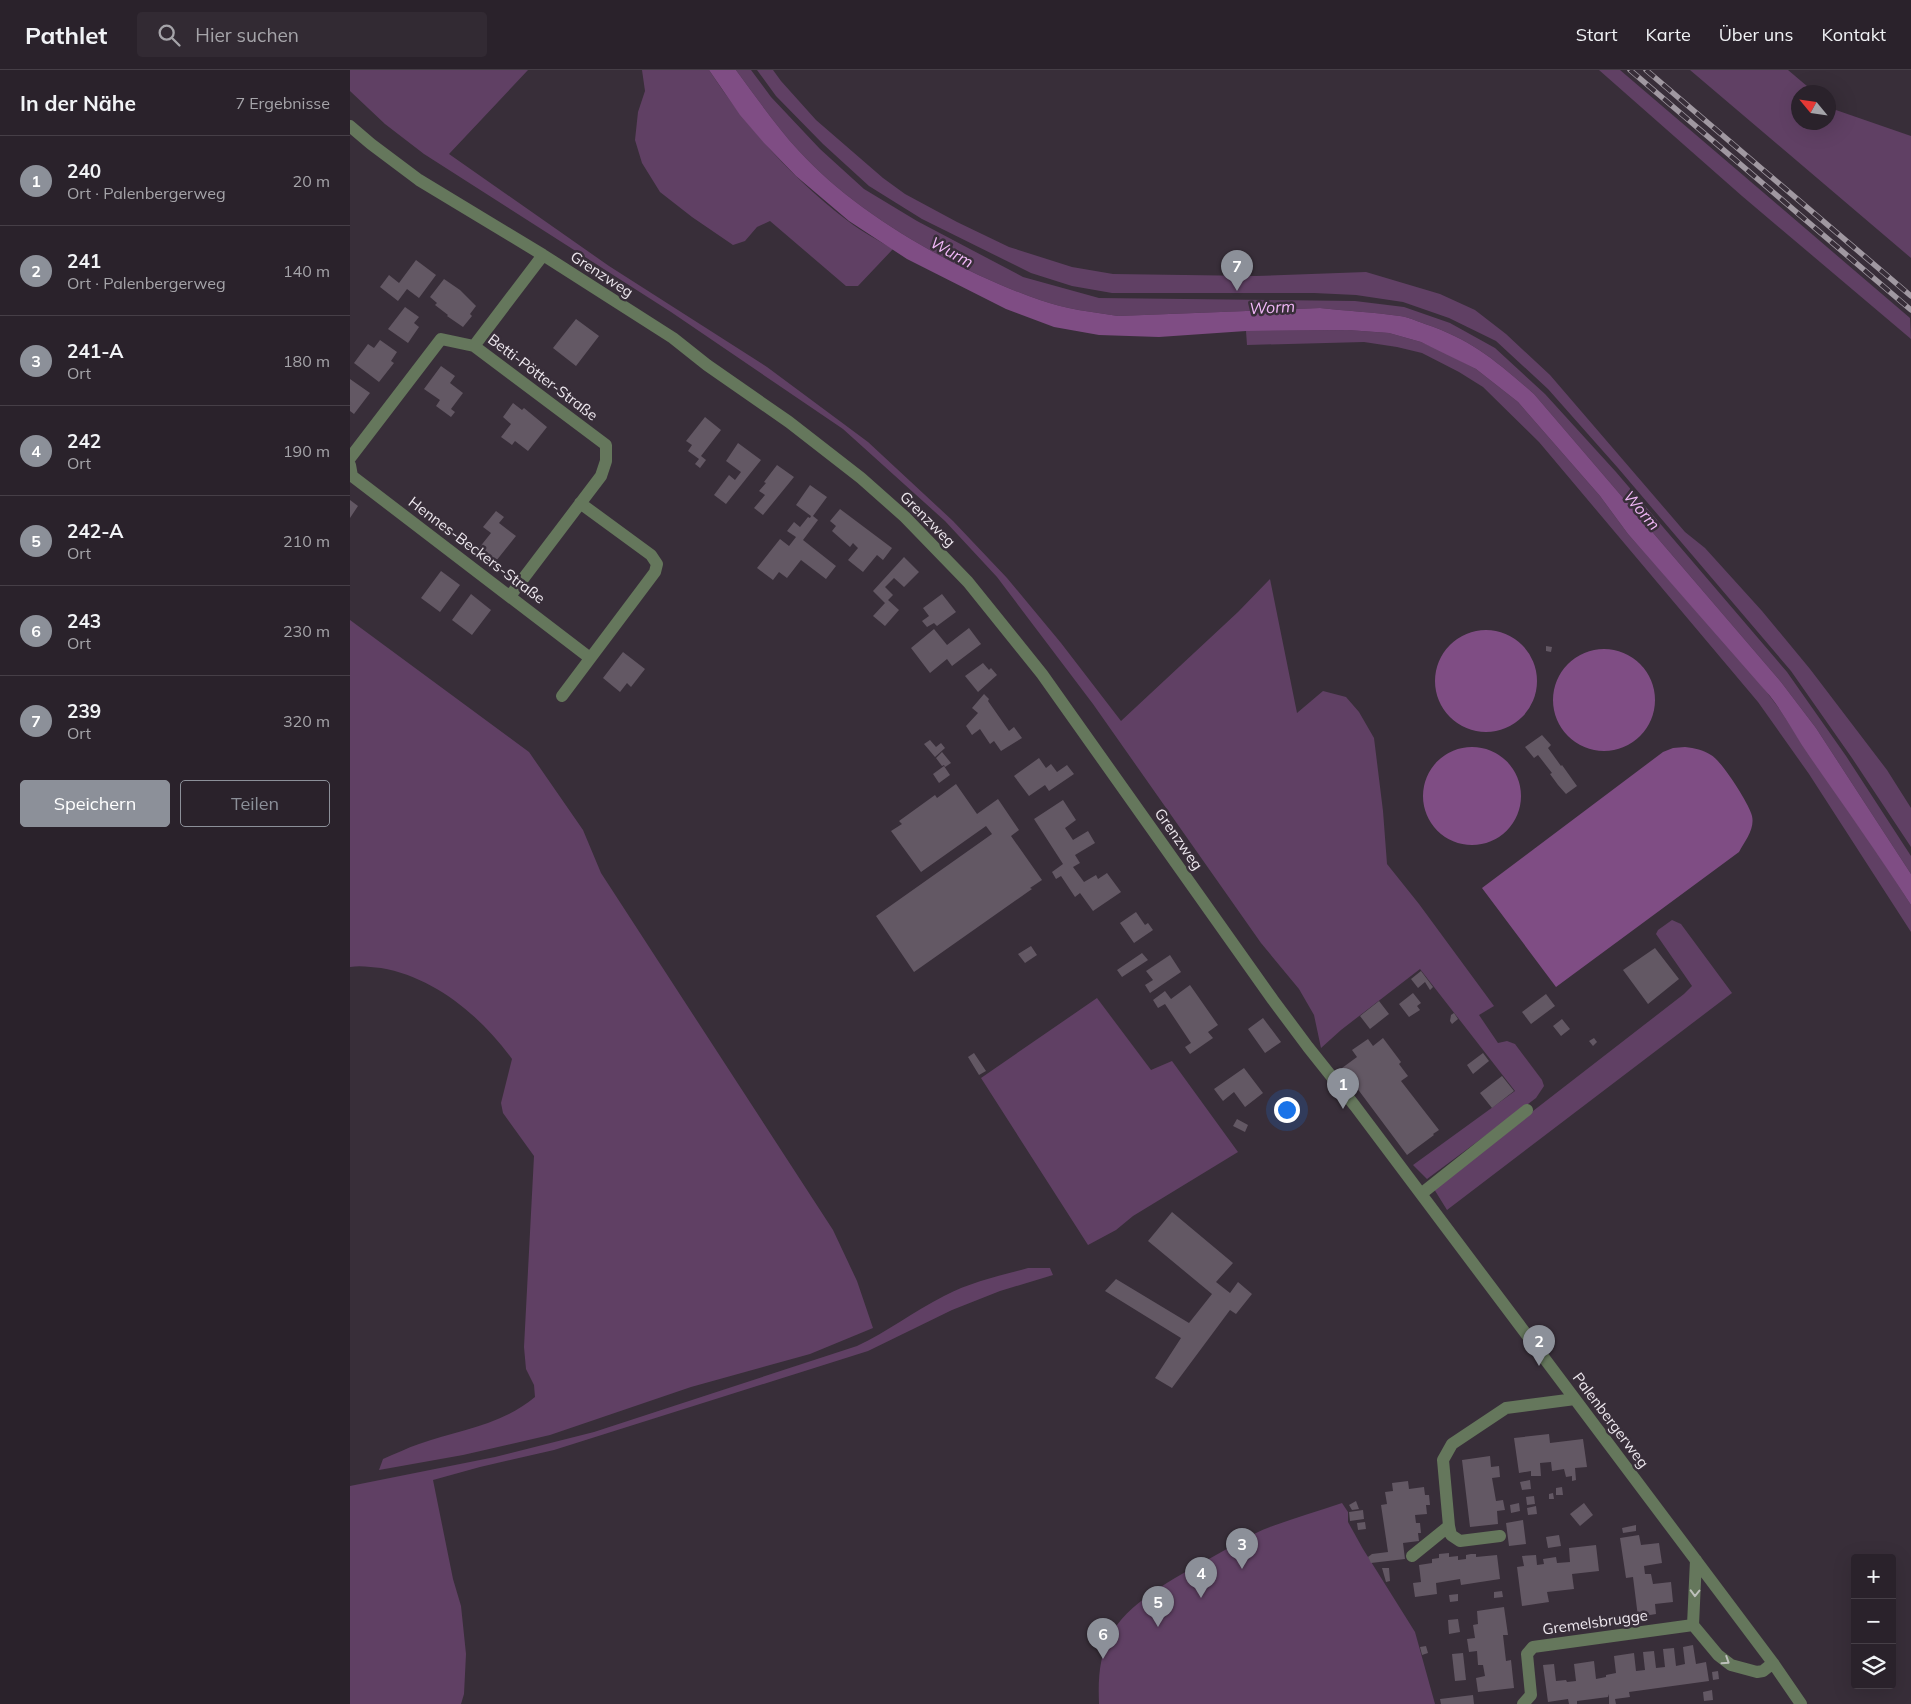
<!DOCTYPE html>
<html lang="de">
<head>
<meta charset="utf-8">
<style>
	:root { --surface:#2a222b; --page:#322a33; --text:#f1f3f6; --muted:#a5a4a9; --line:#463f47; --accent:#8c9099 }
	body { margin:0; font-family:Mulish,sans-serif; background:var(--page); color:var(--text) }
	.controls { position:absolute; right:15px; bottom:15px; display:grid; overflow:hidden; border-radius:5px; box-shadow:0 5px 20px #0002 }
	.controls button { width:45px; height:45px; display:grid; place-items:center; padding:0; border:0; border-bottom:1px solid var(--line); background:var(--surface); color:var(--text); font:25px sans-serif }
	.compass { position:absolute; left:1441px; top:15px; width:45px; height:45px; border-radius:50%; background:var(--surface); box-shadow:0 5px 20px #0002; rotate:299deg }
	.you { position:absolute; left:936px; top:1039px; width:18px; height:18px; margin:-12px; border:4px solid #fff; border-radius:50%; background:#1a73e8; box-shadow:0 0 0 8px #1a73e833 }
	.badge { display:grid; place-items:center; width:32px; height:32px; border-radius:50%; background:var(--accent); color:#fff; font-size:16px; font-weight:700 }
	.pin { position:absolute; translate:-50% -41px; filter:drop-shadow(0 1px 2px #0008) }
	.pin::after { content:''; position:absolute; top:26px; width:18px; height:15px; background:inherit; clip-path:polygon(0 0,100% 0,50% 100%) }
	.list { margin:0; padding:0; list-style:none }
	h2 { display:flex; justify-content:space-between; align-items:center; height:65px; margin:0; padding:0 20px; font-size:21px }
	h2 small { font-size:16px; font-weight:400; color:var(--muted) }
	.list li { display:grid; grid-template-columns:32px 1fr auto; gap:15px; align-items:center; box-sizing:border-box; height:90px; padding:0 20px; border-top:1px solid var(--line) }
	.list b { display:block; font-size:19px; white-space:nowrap }
	.list p { margin:0; font-size:16px; white-space:nowrap; color:var(--muted) }
	.list em { font-size:16px; font-style:normal; color:var(--muted) }
	.actions { display:flex; gap:10px; padding:15px 20px }
	.actions a { flex:1; padding:11px 0; border:1px solid var(--accent); border-radius:5px; text-align:center; font-size:18px; color:var(--accent) }
	.actions .main { background:var(--accent); color:#fff }
	.icon { flex:none; width:28px; height:28px; fill:none; stroke:currentColor; stroke-width:2; stroke-linecap:round; stroke-linejoin:round }
	.map { position:relative; flex:none; width:1561px; height:1634px; overflow:hidden }
	header { display:flex; align-items:center; gap:30px; box-sizing:border-box; height:70px; padding:0 25px; background:var(--surface); border-bottom:1px solid var(--line) }
	header strong { font-size:24px }
	nav { display:flex; gap:28px; margin-inline-start:auto; font-size:18px }
	.search { width:350px; height:45px; background:var(--page); display:flex; align-items:center; gap:12px; box-sizing:border-box; padding:0 18px; border-radius:5px; color:var(--muted); font-size:19px }
	main { display:flex }
	aside { flex:1; background:var(--surface) }
	.map>svg:first-child { display:block }
	.green { fill:#604064 }
	.water { fill:#7f4d84 }
	.building { fill:#635864 }
	.lines { fill:none; stroke-linecap:round; stroke-linejoin:round }
	.minor { stroke:#65775c; stroke-width:12 }
	.rail-casing { stroke:#a098a1; stroke-width:5.5 }
	.rail { stroke:#382e39; stroke-width:4; stroke-dasharray:11; stroke-linecap:butt }
	.oneway { stroke:#bdc0bb }
	.labels { text-anchor:middle; dominant-baseline:central; stroke-width:5; stroke-linejoin:round; paint-order:stroke }
	.street-label { font-size:15px; fill:#ede7ee; stroke:#382e39 }
	.water-label { font-size:16px; font-style:italic; fill:#f1b7f7; stroke:#382e39 }
</style>
</head>
<body>
<header>
<strong>Pathlet</strong>
<div class="search"><svg class="icon" aria-label="search" viewBox="0 0 24 24"><circle cx="10" cy="10" r="6"/><path d="M15 15l6 6"/></svg>Hier suchen</div>
<nav><a>Start</a><a>Karte</a><a>Über uns</a><a>Kontakt</a></nav>
</header>
<main>
<aside>
<h2>In der Nähe<small>7 Ergebnisse</small></h2>
<ul class="list">
<li><span class="badge">1</span><div><b>240</b><p>Ort · Palenbergerweg</p></div><em>20 m</em></li>
<li><span class="badge">2</span><div><b>241</b><p>Ort · Palenbergerweg</p></div><em>140 m</em></li>
<li><span class="badge">3</span><div><b>241-A</b><p>Ort</p></div><em>180 m</em></li>
<li><span class="badge">4</span><div><b>242</b><p>Ort</p></div><em>190 m</em></li>
<li><span class="badge">5</span><div><b>242-A</b><p>Ort</p></div><em>210 m</em></li>
<li><span class="badge">6</span><div><b>243</b><p>Ort</p></div><em>230 m</em></li>
<li><span class="badge">7</span><div><b>239</b><p>Ort</p></div><em>320 m</em></li>
</ul>
<div class="actions"><a class="main">Speichern</a><a>Teilen</a></div>
</aside>
<div class="map">
<svg width="1561" height="1634" viewBox="0 0 1561 1634">
	<rect width="100%" height="100%" fill="#382e39"/>
	<!-- green -->
	<path class="green" d="M0 0H178L99 84 259 196 417 297 518 372 603 451 657 508 711 573 771 651 888 542 920 509 947 643 973 621 996 627 1009 642 1024 668 1033 741 1037 794 1069 834 1144 936 1129 945 1148 973 1157 971 1165 974 1192 1010 1194 1016 1186 1028 1077 1109 1063 1095 1165 1021 1070 899 991 960 971 978 964 945 949 919 911 873 743 634 647 507 595 451 493 359 321 242 74 84 35 54 0 21Z
		M292 0H359C396 57 443 109 498 151 512 162 528 170 543 179L508 216H496L420 151 407 157 395 171 383 175 342 147 310 122 292 93 285 70 288 42 295 21Z
		M386 0H401L421 27 470 79 514 119 567 151 673 207 749 228 1005 231 1054 237 1100 253 1145 278 1195 324 1266 402 1437 602 1496 686 1561 786V804L1466 658 1431 612 1184 324C1147 292 1123 270 1075 254 1067 251 1058 247 1050 246 1023 242 996 241 970 238L768 246C742 242 715 239 690 230 609 202 507 145 449 81 426 56 406 27 386 0Z
		M407 0H423L431 11 466 50 533 108 555 124 607 152 659 177 722 197 763 204 906 206 1016 202 1090 224 1125 240 1156 264 1200 305 1335 462 1355 478 1412 541 1460 599 1537 700 1561 738V777L1502 688 1441 601 1268 398 1198 319 1146 271 1099 248 1053 232 1006 225 964 223H762L722 216 681 203 572 149 519 116 473 74 426 26Z
		M1249 0H1270L1560 248 1561 269 1392 126Z
		M1340 0H1438L1464 22H1448V52H1478L1479 35 1483 39 1561 66V188Z
		M998 260 1039 263 1071 272 1085 278 1126 299 1168 332 1250 426 1278 464 1406 608 1428 637 1459 684 1528 784 1561 835V862L1459 704 1408 632 1189 372 1133 317 1109 302 1072 283 1047 277 1014 272 897 275 896 261Z
		M0 550 179 682 233 760 251 803 483 1160 507 1211 523 1258 460 1284 341 1317 200 1365 113 1385 29 1400 33 1389C45 1384 57 1378 69 1374 108 1360 152 1355 185 1327L184 1315 176 1299 174 1277 184 1086 153 1043 151 1033 162 989C131 946 84 907 31 898 21 897 10 895 0 897Z
		M1322 850 1331 854 1382 923 1097 1140 1084 1119 1085 1117 1334 924 1342 916 1306 864 1308 860Z
		M747 928 801 1000 822 991 888 1082 783 1146 766 1160 738 1175 631 1008Z
		M678 1198H700L703 1205 650 1221 602 1240 518 1281 204 1380 130 1397 83 1410 103 1509 111 1536 116 1584 114 1624 111 1634H0V1416L145 1387 244 1362 507 1276C537 1262 564 1241 594 1226 620 1212 649 1206 678 1198Z
		M992 1433 998 1442V1452L1013 1479 1065 1562 1085 1634H749C748 1608 749 1584 763 1561 783 1528 834 1503 866 1485 884 1475 901 1464 920 1457 944 1448 968 1441 992 1433Z"/>
	<!-- water -->
	<path class="water" d="M359 0H386C406 27 426 56 449 81 507 145 609 202 690 230 715 239 742 242 768 246L970 238C996 241 1023 242 1050 246 1058 247 1067 251 1075 254 1123 270 1147 292 1184 324L1431 612 1466 658 1561 804V835C1529 785 1494 736 1460 687 1446 667 1435 645 1420 626L1278 464 1250 426 1168 332 1126 299 1071 272 1039 263 998 260 896 261 809 267 749 265 704 257 656 239 557 189 499 151 446 106 414 73 390 45Z
		M1085 611a51 51 0 1 1 102 0a51 51 0 1 1-102 0Z
		M1203 630a51 51 0 1 1 102 0a51 51 0 1 1-102 0Z
		M1073 726a49 49 0 1 1 98 0a49 49 0 1 1-98 0Z
		M1335 677C1345 678 1353 680 1361 685 1371 690 1400 735 1402 746 1405 759 1395 771 1389 782L1206 917 1132 818 1313 682 1323 678Z"/>
	<!-- building -->
	<path class="building" d="M66 190 86 205 69 228 57 219 48 231 30 217 39 205 49 213Z
		M94 209 110 220 126 236 120 244 122 246 113 257 97 246 98 245 85 235 87 233 80 227Z
		M55 237 69 247 64 253 69 257 58 273 38 259Z
		M226 249 249 266 226 296 203 278Z
		M30 270 47 282 41 291 44 293 29 312 4 293 18 274 24 278Z
		M91 296 105 306 100 313 113 323 101 339 105 342 101 347 86 336 90 330 74 319Z
		M0 309 20 323 4 344 0 341Z
		M163 333 172 340 174 338 197 357 178 381 165 371 162 375 151 367 161 354 153 347Z
		M355 347 371 360 351 386 356 390 350 398 345 394 349 389 338 381 342 375 336 371Z
		M388 373 411 390 376 434 364 425 379 405 385 410 391 402 376 391Z
		M427 395 444 407 413 445 404 438 415 425 409 421 416 413 414 412Z
		M460 415 477 427 463 446 468 450 453 470 486 496 476 509 451 490 437 508 429 502 423 510 407 498 430 469 439 476 446 467 437 461 444 452 450 457 458 447 460 448 461 446 446 435Z
		M0 430 8 436 0 448Z
		M490 439 542 478 533 490 527 485 513 502 498 490 508 478 503 473 500 477 482 461 486 456 480 451Z
		M146 441 154 447 149 453 166 466 146 491 129 478 141 463 133 457Z
		M554 487 569 502 554 517 544 508 535 517 543 525 538 530 549 540 535 556 523 546 535 533 523 521Z
		M91 501 110 515 90 542 71 528Z
		M121 524 141 540 122 565 102 550Z
		M592 524 606 542 587 556 584 553 577 557 572 551 579 546 573 538Z
		M619 558 631 574 602 596 597 589 580 603 561 578 584 559 597 575Z
		M1196 576 1202 577 1201 582 1196 581Z
		M273 582 295 599 281 617 277 613 270 622 253 608Z
		M633 593 639 600 641 598 647 605 628 622 615 606Z
		M634 624 639 629 638 631 659 661 664 657 672 668 651 681 644 671 640 674 630 659 622 665 616 656 628 643 622 638Z
		M1192 665 1201 675 1198 678 1211 696 1212 695 1227 716 1216 724 1208 715 1200 704 1202 703 1188 685 1184 688 1175 677Z
		M580 670 586 677 591 673 595 678 585 687 574 674Z
		M592 682 601 693 595 697 594 695 592 696 586 688Z
		M689 688 696 698 701 694 707 702 717 695 724 704 699 721 695 715 679 726 664 706Z
		M594 696 600 705 589 713 583 704Z
		M606 714 627 744 648 729 669 760 661 766 692 810 680 818 682 819 564 902 526 846 642 764 636 756 571 802 541 761 552 754 549 751 585 725 587 728Z
		M713 730 726 750 715 758 723 770 738 761 745 773 725 785 730 793 723 797 734 812 746 805 748 809 757 803 771 822 743 841 730 823 725 827 711 806 706 809 702 802 713 794 684 749Z
		M786 842 795 855 798 853 803 860 784 873 770 853Z
		M681 876 687 885 675 893 668 884Z
		M1305 878 1329 909 1298 934 1273 900Z
		M792 883 798 890 772 907 767 900Z
		M820 885 831 902 800 923 795 915 803 910 796 901Z
		M1071 901 1083 917 1080 920 1075 912 1068 918 1061 909Z
		M840 915 868 955 858 962 863 968 840 984 835 977 841 973 815 934 808 938 803 930 815 921 821 929Z
		M1063 923 1071 933 1067 936 1070 940 1059 947 1049 934Z
		M1196 924 1205 936 1181 954 1172 942Z
		M1029 931 1039 944 1020 959 1010 946Z
		M1104 943 1108 949 1102 954 1100 951 1101 945Z
		M913 948 931 972 915 983 898 959Z
		M1212 949 1220 959 1211 966 1203 956Z
		M1033 968 1051 992 1049 994 1058 1006 1051 1011 1089 1060 1083 1064 1084 1065 1057 1085 992 998 1007 987 1002 980 1018 969 1023 976Z
		M1244 968 1247 972 1243 976 1239 971Z
		M624 983 636 1001 629 1005 618 987Z
		M1133 983 1139 991 1123 1004 1117 995Z
		M894 998 913 1023 895 1037 884 1022 873 1031 864 1019Z
		M1152 1006 1164 1021 1142 1038 1130 1023Z
		M887 1049 898 1055 895 1062 883 1056Z
		M822 1142 883 1193 866 1212 880 1223 888 1212 902 1224 886 1244 880 1240 822 1318 805 1308 831 1268 755 1221 766 1209 839 1253 862 1224 798 1171Z
		M1199 1364 1200 1373 1233 1369 1237 1397 1225 1398 1226 1410 1222 1411V1406L1216 1407 1214 1399 1202 1401 1201 1392 1190 1393 1191 1406H1181V1401L1169 1403 1164 1368Z
		M1140 1386 1141 1397 1149 1396 1150 1407 1142 1408 1146 1431 1153 1430 1155 1440 1147 1441 1148 1454 1120 1457 1112 1390Z
		M1180 1410 1181 1419 1172 1420 1170 1412Z
		M1058 1411 1059 1419 1074 1417 1075 1425H1079L1080 1435H1076L1077 1444 1065 1445 1066 1453H1070L1071 1463H1068L1069 1471 1053 1473 1055 1489 1021 1493 1018 1487 1022 1484 1038 1482 1031 1435 1037 1434 1035 1422 1043 1421 1042 1413Z
		M1212 1417 1213 1425H1206V1418Z
		M1203 1423 1204 1429H1199V1424Z
		M1184 1426 1185 1434 1177 1435 1176 1427Z
		M1006 1431 1009 1439 1002 1440 999 1435Z
		M1169 1433 1170 1441 1161 1443 1160 1435Z
		M1234 1433 1243 1445 1230 1456 1220 1444Z
		M1186 1436 1187 1444 1178 1445 1177 1438Z
		M1013 1440 1014 1449 1000 1451 999 1442Z
		M1173 1450 1176 1474 1159 1476 1156 1453Z
		M1015 1452 1016 1459 1008 1460 1007 1453Z
		M1286 1455V1461L1273 1463 1272 1458Z
		M1209 1465 1211 1476 1198 1478 1196 1467Z
		M1289 1465 1291 1475 1309 1473 1312 1493 1294 1496 1295 1504H1301L1303 1514 1321 1512 1323 1532 1305 1534 1306 1544 1288 1547 1283 1507 1276 1508 1270 1468Z
		M1246 1475 1249 1501 1222 1504 1224 1519 1197 1522 1199 1532 1172 1536 1167 1497 1174 1496 1172 1486 1186 1485 1187 1495 1194 1494 1193 1489 1206 1487 1207 1493 1220 1492 1219 1478Z
		M1099 1483V1487L1108 1486V1490L1116 1489V1485L1121 1484H1126V1487L1147 1485 1150 1509 1111 1515 1110 1509 1086 1513 1087 1524 1065 1527 1063 1513 1071 1512 1069 1495 1082 1493V1489L1089 1488V1484Z
		M1032 1498H1039L1040 1511 1036 1512Z
		M1152 1521 1153 1527 1144 1528V1522Z
		M1108 1524V1531L1100 1532 1099 1525Z
		M1154 1537 1158 1565H1153L1156 1591 1161 1590 1164 1618 1128 1622 1126 1608 1135 1606 1133 1595H1128L1127 1581 1119 1582 1117 1569 1125 1568 1123 1555 1128 1554 1127 1541Z
		M1108 1549 1110 1562 1099 1564 1098 1550Z
		M1271 1549 1272 1556 1265 1557 1264 1550Z
		M1343 1575 1346 1594 1356 1592 1359 1611 1279 1622 1280 1627 1265 1629 1266 1634H1259V1624L1258 1627 1227 1631V1634H1219L1218 1629 1198 1632 1193 1595 1204 1594 1206 1611 1216 1610 1217 1612 1226 1611 1224 1594 1244 1591 1246 1609 1256 1607V1605L1266 1603 1264 1586 1284 1583 1286 1601 1295 1600 1293 1582 1304 1581 1306 1598 1315 1597 1313 1579 1324 1578 1326 1596 1335 1594 1333 1577Z
		M1076 1576 1078 1583 1072 1585 1070 1577Z
		M1113 1583 1116 1610 1105 1611 1102 1584Z
		M1368 1601 1369 1609 1363 1610 1362 1602Z
		M1362 1620 1363 1630 1354 1631 1353 1622Z
		M1123 1625 1124 1634H1091L1090 1629Z"/>
	<g class="lines">
		<!-- minor -->
		<path class="minor" d="M0 56 21 74 69 110 193 185 323 268 357 295 439 352 511 408 555 447 618 512 692 604 923 930 958 977 1005 1036 1423 1593 1451 1634
			M124 276 193 185
			M0 388 91 269 124 276 256 375V391L251 406 160 526
			M0 395 2 406 240 588
			M212 626 305 502 307 494 301 485 230 433
			M1071 1124 1177 1040
			M1099 1456 1101 1465 1110 1471 1150 1466
			M1062 1486 1099 1456 1093 1390 1102 1374 1156 1338 1225 1329
			M1346 1490 1343 1555 1368 1585 1381 1595 1407 1602 1413 1601 1423 1593
			M1173 1634 1181 1625 1177 1584 1183 1577 1343 1555"/>
		<!-- rail casing -->
		<g class="rail-casing">
			<path id="rail" d="M1280 0 1561 240
				M1296 0 1561 226"/>
		</g>
		<!-- rail -->
		<use href="#rail" class="rail"/>
	</g>
	<!-- one-way arrows -->
	<defs><path id="oneway-chevron" d="M-2-3.5L2.5 0L-2 3.5" fill="none" stroke-width="1.6" stroke-linecap="round" stroke-linejoin="round" transform="scale(1.25)"/></defs>
	<g class="oneway">
		<use href="#oneway-chevron" transform="translate(1345 1523) rotate(91)"/>
		<use href="#oneway-chevron" transform="translate(1376 1591) rotate(33)"/>
	</g>
	<g class="labels">
		<!-- street labels -->
		<g class="street-label">
			<text transform="translate(252 204) rotate(33)">Grenzweg</text>
			<text transform="translate(193 307) rotate(37)">Betti-Pötter-Straße</text>
			<text transform="translate(578 449) rotate(45)">Grenzweg</text>
			<text transform="translate(127 480) rotate(37)">Hennes-Beckers-Straße</text>
			<text transform="translate(829 769) rotate(55)">Grenzweg</text>
			<text transform="translate(1261 1350) rotate(53)">Palenbergerweg</text>
			<text transform="translate(1245 1552) rotate(-8)">Gremelsbrugge</text>
		</g>
		<!-- water labels -->
		<g class="water-label">
			<text transform="translate(602 182) rotate(29)">Wurm</text>
			<text transform="translate(922 237) rotate(-3)">Worm</text>
			<text transform="translate(1292 440) rotate(49)">Worm</text>
		</g>
	</g>
</svg>
<div class="controls">
<button>+</button>
<button>−</button>
<button><svg class="icon" aria-label="layers" viewBox="0 0 24 24"><path d="M12 4l9 5-9 5-9-5zM3 14l9 5 9-5"/></svg></button>
</div>
<svg class="compass" viewBox="-18 -18 36 36"><path d="M0-13l5 13h-10z" fill="#e53935"/><path d="M0 13l5-13h-10z" fill="#a5a4a9"/></svg>
<div class="you"></div>
<div class="pin badge" style="left:993px;top:1039px">1</div>
<div class="pin badge" style="left:1189px;top:1296px">2</div>
<div class="pin badge" style="left:892px;top:1499px">3</div>
<div class="pin badge" style="left:851px;top:1528px">4</div>
<div class="pin badge" style="left:808px;top:1557px">5</div>
<div class="pin badge" style="left:753px;top:1589px">6</div>
<div class="pin badge" style="left:887px;top:221px">7</div>
</div>
</main>
</body>
</html>
